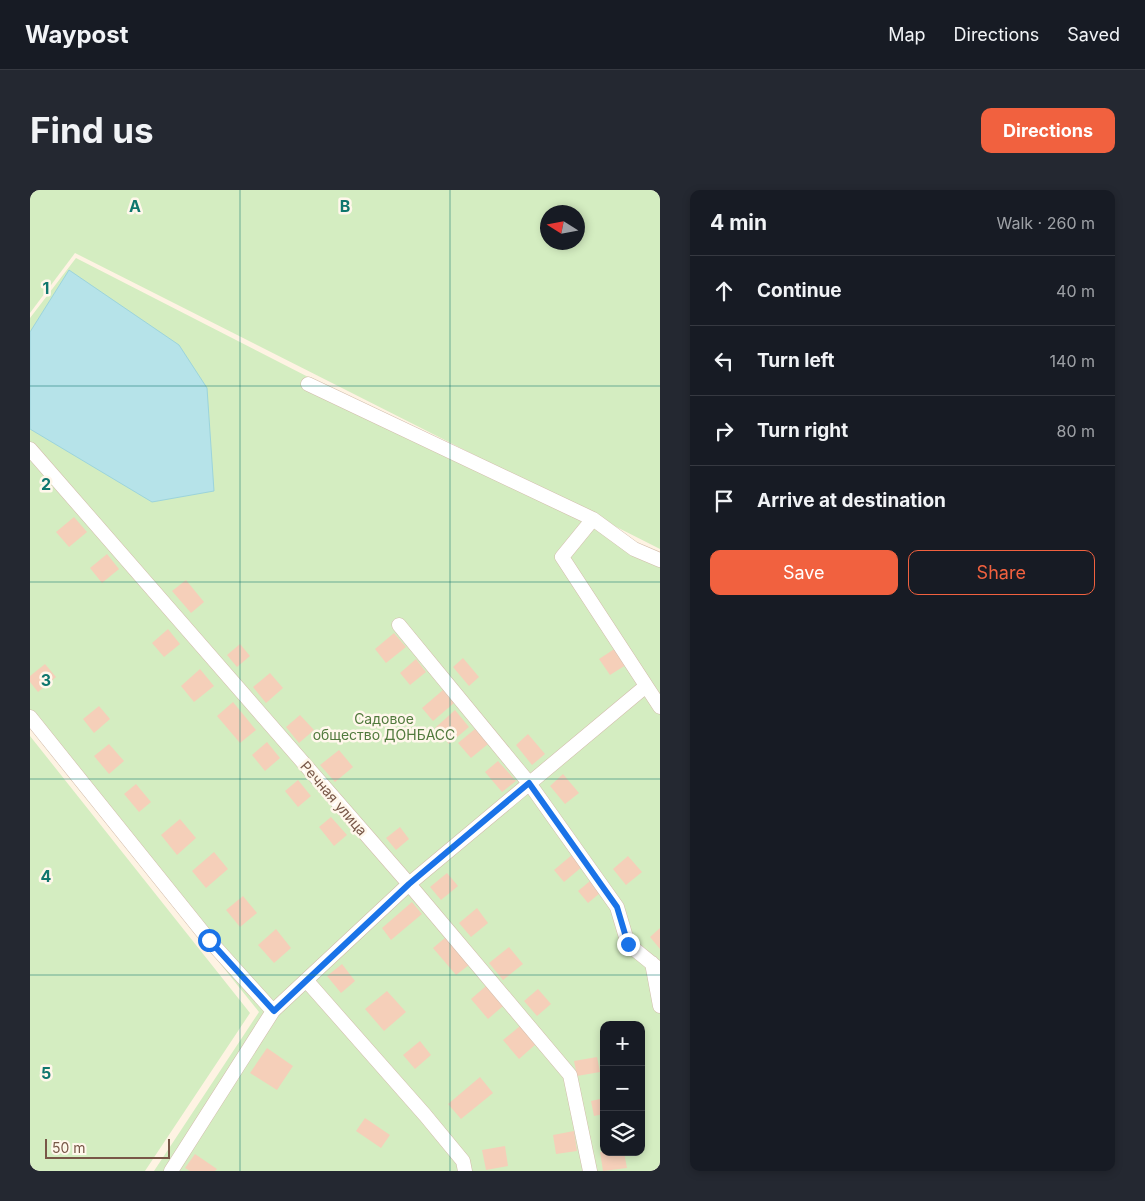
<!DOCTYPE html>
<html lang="en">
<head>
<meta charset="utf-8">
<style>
	:root { --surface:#171b24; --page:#242831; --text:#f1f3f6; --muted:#9ea1a6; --line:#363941; --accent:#f1613f }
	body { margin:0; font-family:Inter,sans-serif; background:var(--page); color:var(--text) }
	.controls { position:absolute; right:15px; bottom:15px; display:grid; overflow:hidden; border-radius:10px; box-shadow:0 2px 8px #0003 }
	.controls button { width:45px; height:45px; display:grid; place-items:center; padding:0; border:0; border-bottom:1px solid var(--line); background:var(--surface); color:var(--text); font:25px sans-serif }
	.compass { position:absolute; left:510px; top:15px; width:45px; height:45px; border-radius:50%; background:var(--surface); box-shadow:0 2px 8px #0003; rotate:281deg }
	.scale { position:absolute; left:15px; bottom:12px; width:125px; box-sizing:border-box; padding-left:5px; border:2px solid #785747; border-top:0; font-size:14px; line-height:18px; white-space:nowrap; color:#785747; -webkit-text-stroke:4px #fff7eb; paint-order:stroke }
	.stop { position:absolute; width:15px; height:15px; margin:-11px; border:4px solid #1a73e8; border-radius:50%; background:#fff }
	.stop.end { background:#1a73e8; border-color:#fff; box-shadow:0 1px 5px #0008 }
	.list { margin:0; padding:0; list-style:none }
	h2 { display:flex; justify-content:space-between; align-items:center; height:65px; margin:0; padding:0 20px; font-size:21px }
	h2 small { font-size:16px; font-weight:400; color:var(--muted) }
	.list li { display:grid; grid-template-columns:32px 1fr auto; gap:15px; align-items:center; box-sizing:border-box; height:70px; padding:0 20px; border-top:1px solid var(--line) }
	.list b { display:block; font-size:19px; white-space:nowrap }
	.list em { font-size:16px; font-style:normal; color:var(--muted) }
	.actions { display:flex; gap:10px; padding:15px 20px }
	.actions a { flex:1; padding:11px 0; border:1px solid var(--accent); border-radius:10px; text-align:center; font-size:18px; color:var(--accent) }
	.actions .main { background:var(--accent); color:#fff }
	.icon { flex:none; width:28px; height:28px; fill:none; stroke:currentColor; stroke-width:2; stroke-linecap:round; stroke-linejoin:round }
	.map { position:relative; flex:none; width:630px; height:981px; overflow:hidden; border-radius:10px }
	header { display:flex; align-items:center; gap:30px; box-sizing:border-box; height:70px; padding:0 25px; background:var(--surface); border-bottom:1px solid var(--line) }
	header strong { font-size:24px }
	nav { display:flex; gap:28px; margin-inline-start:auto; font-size:18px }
	.intro { display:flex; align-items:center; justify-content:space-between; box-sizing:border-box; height:120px; padding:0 30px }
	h1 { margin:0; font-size:35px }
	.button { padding:12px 22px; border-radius:10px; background:var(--accent); color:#fff; font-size:18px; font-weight:700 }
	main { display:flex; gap:30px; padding:0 30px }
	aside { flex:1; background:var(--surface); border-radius:10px; box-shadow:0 2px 8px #0003 }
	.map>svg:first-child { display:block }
	.green { fill:#d4edc1; fill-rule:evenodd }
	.water { fill:#b6e3e9; stroke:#9cd4dc }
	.building { fill:#f5cfb9 }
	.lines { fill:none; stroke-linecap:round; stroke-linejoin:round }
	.street-casing { stroke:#d2bcab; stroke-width:15 }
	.street { stroke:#fff; stroke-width:14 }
	.route { stroke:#1a73e8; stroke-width:6 }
	.grid { fill:none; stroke:#0f766e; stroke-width:1; stroke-opacity:0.55 }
	.labels { text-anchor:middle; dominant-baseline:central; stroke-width:5; stroke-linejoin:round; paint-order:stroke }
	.park-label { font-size:14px; fill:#50793c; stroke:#fff7eb }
	.street-label { font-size:14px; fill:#785747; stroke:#fff7eb }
	.grid-label { font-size:16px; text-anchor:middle; font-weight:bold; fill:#0f766e; stroke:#fff7eb; stroke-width:5; stroke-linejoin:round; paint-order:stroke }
</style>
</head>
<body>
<header>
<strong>Waypost</strong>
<nav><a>Map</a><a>Directions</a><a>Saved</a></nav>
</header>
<div class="intro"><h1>Find us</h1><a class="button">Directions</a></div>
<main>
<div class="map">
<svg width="630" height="981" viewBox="0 0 630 981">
	<rect width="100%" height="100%" fill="#fef3e3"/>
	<!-- green -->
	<path class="green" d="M0 0H630V359L45 63 0 123ZM518 22H548V52H518Z
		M46 68 630 367V981H124L229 822 0 537V128ZM574 835H611V962H574Z
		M0 546 220 823 115 981H0Z"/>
	<!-- water -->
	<path class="water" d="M39 80 149 155 177 198 184 301 122 312 0 239V142Z"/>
	<!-- building -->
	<path class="building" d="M44 327 57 342 39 357 26 342Z
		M77 364 89 379 72 393 60 378Z
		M156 390 174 412 161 423 142 401Z
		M138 439 150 454 134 467 122 453Z
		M364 443 376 457 356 473 345 459Z
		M210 454 220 466 207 477 197 465Z
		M589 456 599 473 580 485 569 469Z
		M433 468 449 487 439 496 423 477Z
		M386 469 396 482 380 495 370 483Z
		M15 474 26 487 8 502 0 492V486Z
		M170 479 184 496 164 512 151 496Z
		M240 483 253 498 236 513 223 497Z
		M413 500 424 513 403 531 392 518Z
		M203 512 226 540 210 553 187 526Z
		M69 516 80 529 64 543 53 529Z
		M425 520 439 537 419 554 405 538Z
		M270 525 284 540 269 553 256 537Z
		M445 539 458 554 441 568 428 553Z
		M498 544 515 564 502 575 486 555Z
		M237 552 250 568 235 581 222 565Z
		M79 554 94 571 79 584 64 566Z
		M309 560 323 577 305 592 290 575Z
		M468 571 486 591 472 602 455 582Z
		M533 584 549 603 535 614 520 596Z
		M268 590 281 606 268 617 255 601Z
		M106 594 121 612 109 622 94 604Z
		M301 627 317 645 304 656 289 637Z
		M150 629 166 648 147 665 131 645Z
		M370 637 379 649 366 660 356 648Z
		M184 662 198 679 176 698 162 681Z
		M543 664 553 676 534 692 524 680Z
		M598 666 612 682 596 695 583 679Z
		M417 683 428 696 411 710 400 697Z
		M560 691 570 703 558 713 548 701Z
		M213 706 227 723 210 737 196 720Z
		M382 712 392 724 361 750 352 738Z
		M447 718 458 733 441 747 429 733Z
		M630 738V759L620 747Z
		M246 739 261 758 244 773 228 755Z
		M416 747 439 775 426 785 403 758Z
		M479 757 493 774 473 790 459 773Z
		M312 774 325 791 311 803 297 786Z
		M456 796 473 816 458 829 441 809Z
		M508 799 521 814 507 826 494 811Z
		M357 801 376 822 354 841 335 819Z
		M490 836 506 854 489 869 473 850Z
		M390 851 401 865 385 879 373 865Z
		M237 858 263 876 247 900 220 883Z
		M567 867 570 882 547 886 544 871Z
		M450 887 463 903 431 929 418 914Z
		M574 908V924L564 926 561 911Z
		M335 928 360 945 351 958 326 941Z
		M544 941 547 961 526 964 523 945Z
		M475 956 478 976 456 980 452 960Z
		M574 961 594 962 597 978 573 981 570 962Z
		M165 964 187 979 185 981H160L155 978Z"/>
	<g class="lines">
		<!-- street casing -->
		<g class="street-casing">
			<path id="street" d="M278 194 563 329 532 367 630 517
				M0 259 379 694 540 885 560 981
				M563 329 604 359 630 370
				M369 435 499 593 587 717 598 754 630 780
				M0 527 179 750 243 821
				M622 773 630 816
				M276 790 395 925 433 971 435 981
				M141 981 243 821 379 694 616 496"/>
		</g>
		<!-- street -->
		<use href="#street" class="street"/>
	</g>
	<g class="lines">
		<!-- route -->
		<path class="route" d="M179 750 244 821 379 694 499 593 587 717 598 754"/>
	</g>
	<!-- grid -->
	<path class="grid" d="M210 0V981M420 0V981M0 196H630M0 392H630M0 589H630M0 785H630"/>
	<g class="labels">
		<!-- park labels -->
		<g class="park-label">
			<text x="354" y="528">Садовое<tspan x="354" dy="16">общество ДОНБАСС</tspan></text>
		</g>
		<!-- street labels -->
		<g class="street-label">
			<text transform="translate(304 608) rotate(49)">Речная улица</text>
		</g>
	</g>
	<g class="grid-label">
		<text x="105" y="22">A</text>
		<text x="315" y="22">B</text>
		<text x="16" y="104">1</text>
		<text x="16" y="300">2</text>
		<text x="16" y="496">3</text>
		<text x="16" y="692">4</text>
		<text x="16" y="889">5</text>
	</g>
</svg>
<div class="controls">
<button>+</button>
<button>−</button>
<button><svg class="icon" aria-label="layers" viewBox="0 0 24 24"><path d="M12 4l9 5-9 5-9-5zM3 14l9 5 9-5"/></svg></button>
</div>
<svg class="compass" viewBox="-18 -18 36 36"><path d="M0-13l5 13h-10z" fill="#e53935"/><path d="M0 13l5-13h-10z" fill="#9ea1a6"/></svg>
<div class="scale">50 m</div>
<div class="stop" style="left:179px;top:750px"></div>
<div class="stop end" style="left:598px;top:754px"></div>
</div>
<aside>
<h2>4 min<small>Walk · 260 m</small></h2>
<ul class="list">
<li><svg class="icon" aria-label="ahead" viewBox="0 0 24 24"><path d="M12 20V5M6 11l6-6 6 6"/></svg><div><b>Continue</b></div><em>40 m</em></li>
<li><svg class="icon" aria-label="left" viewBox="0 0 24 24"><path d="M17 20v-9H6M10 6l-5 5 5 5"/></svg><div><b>Turn left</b></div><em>140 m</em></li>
<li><svg class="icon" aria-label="right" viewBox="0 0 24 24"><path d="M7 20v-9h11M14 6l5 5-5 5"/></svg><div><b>Turn right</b></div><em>80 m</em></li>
<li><svg class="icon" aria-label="arrive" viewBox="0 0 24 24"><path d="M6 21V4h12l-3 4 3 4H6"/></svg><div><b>Arrive at destination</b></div></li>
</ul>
<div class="actions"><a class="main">Save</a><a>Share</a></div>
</aside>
</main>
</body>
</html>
